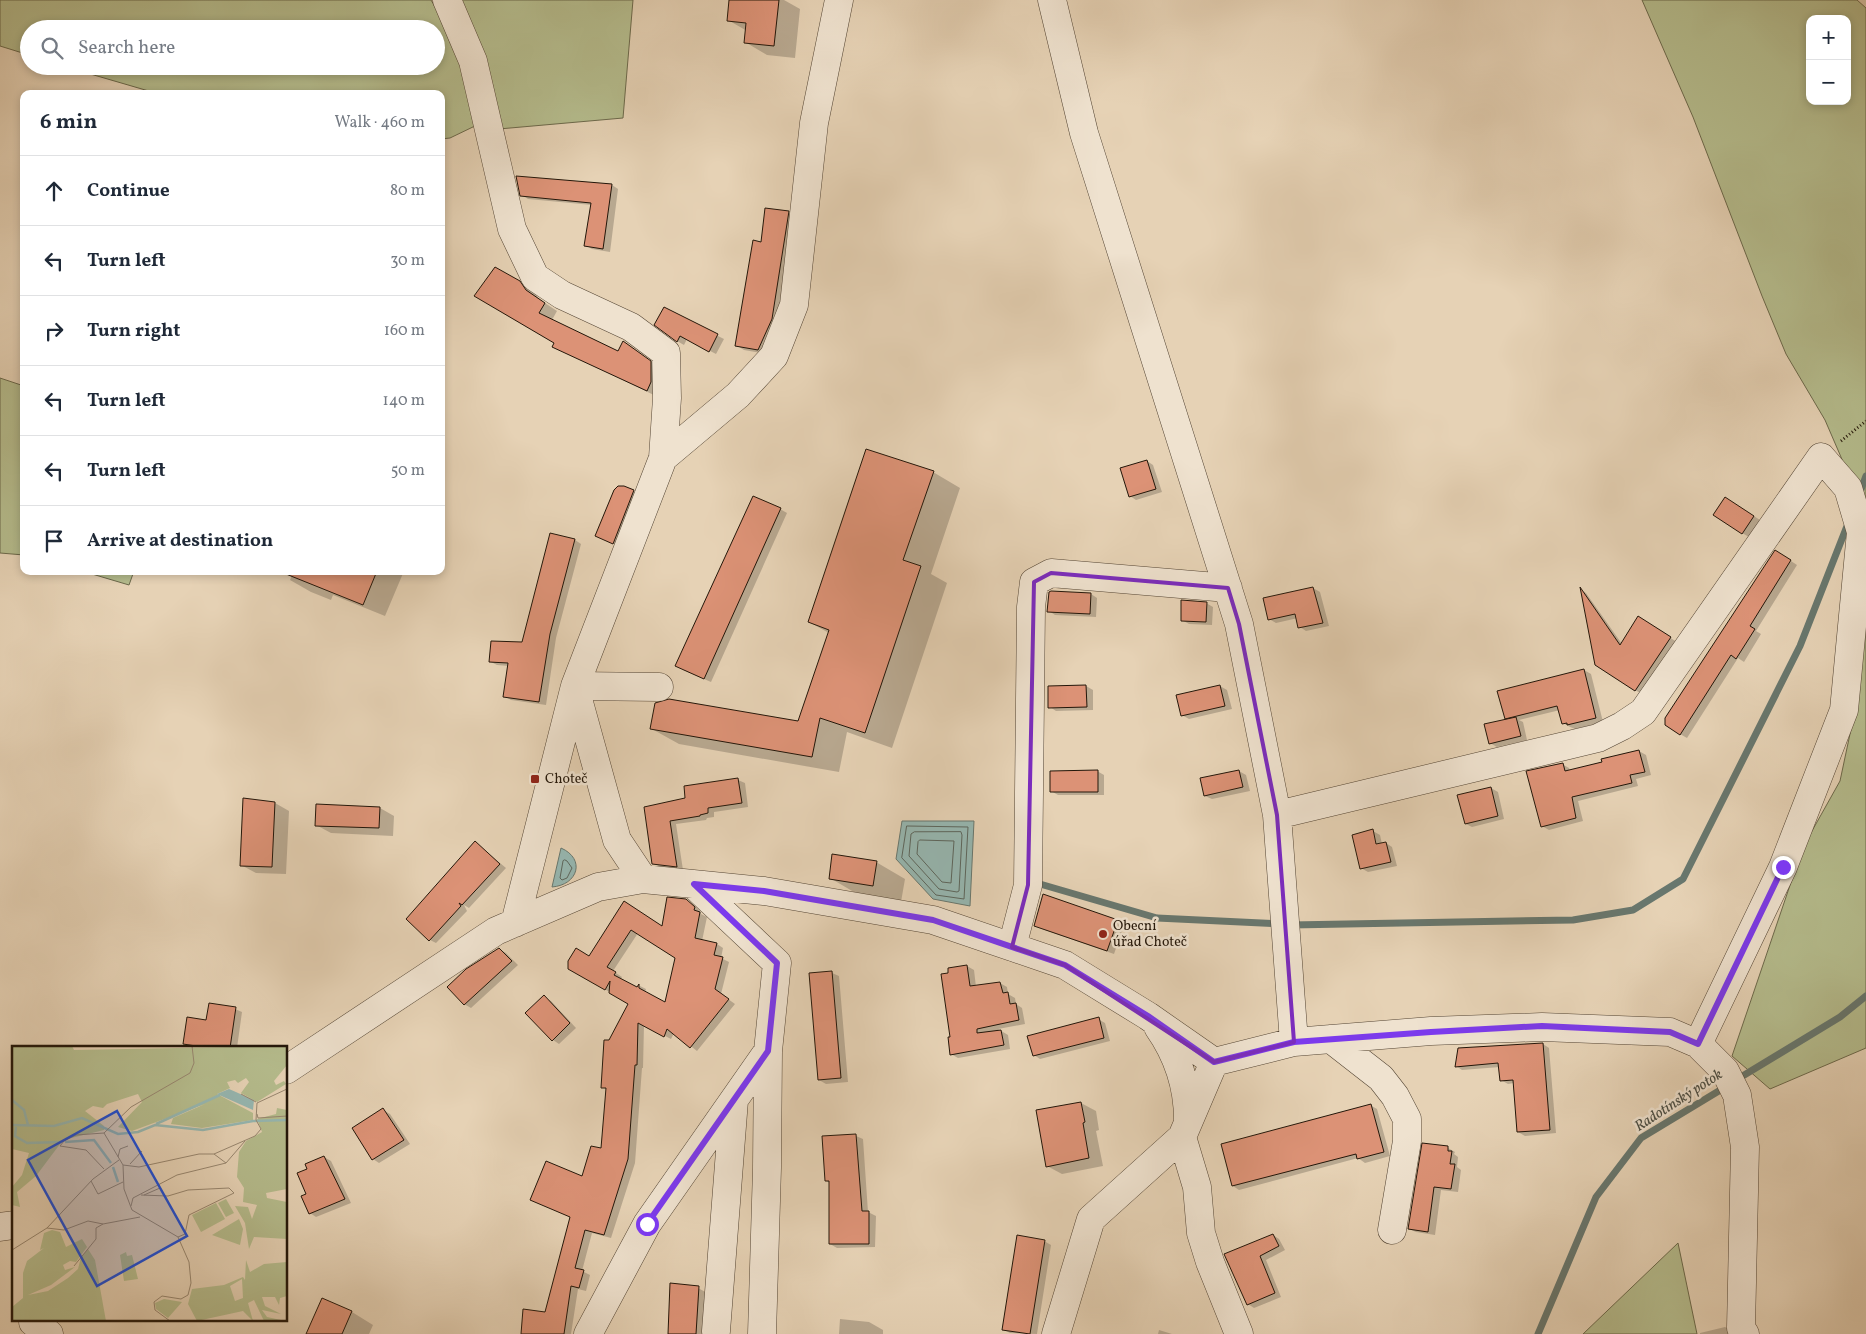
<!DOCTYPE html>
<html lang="en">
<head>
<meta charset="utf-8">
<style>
	:root { --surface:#fff; --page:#f6f6f7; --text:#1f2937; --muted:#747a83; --line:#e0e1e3 }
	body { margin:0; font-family:Vollkorn,serif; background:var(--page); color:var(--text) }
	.controls { position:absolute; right:15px; top:15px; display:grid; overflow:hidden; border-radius:10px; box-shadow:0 2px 8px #0003 }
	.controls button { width:45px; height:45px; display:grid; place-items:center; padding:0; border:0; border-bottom:1px solid var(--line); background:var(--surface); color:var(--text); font:25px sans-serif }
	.stop { position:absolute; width:15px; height:15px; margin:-11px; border:4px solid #7c3aed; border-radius:50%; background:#fff }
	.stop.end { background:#7c3aed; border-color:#fff; box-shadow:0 1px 5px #0008 }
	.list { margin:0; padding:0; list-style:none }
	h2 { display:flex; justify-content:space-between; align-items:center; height:65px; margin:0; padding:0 20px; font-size:21px }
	h2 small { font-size:16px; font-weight:400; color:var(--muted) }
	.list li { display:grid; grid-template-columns:32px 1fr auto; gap:15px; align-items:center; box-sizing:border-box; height:70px; padding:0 20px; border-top:1px solid var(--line) }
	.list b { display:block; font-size:19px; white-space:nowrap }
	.list em { font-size:16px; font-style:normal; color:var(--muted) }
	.icon { flex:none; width:28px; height:28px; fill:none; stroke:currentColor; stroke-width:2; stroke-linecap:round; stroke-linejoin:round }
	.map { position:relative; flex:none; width:1866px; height:1334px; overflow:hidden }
	.search { position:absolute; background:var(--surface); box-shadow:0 2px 8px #0003; left:20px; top:20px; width:425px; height:55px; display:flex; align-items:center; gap:12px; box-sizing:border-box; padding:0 18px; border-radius:28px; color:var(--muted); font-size:19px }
	.panel { position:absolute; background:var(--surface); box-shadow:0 2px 8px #0003; left:20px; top:90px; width:425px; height:485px; border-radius:10px }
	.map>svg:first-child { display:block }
	.green { fill:#b5bc8d; stroke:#6c694b; fill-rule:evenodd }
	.water { fill:#96b7b1; stroke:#68776e }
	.shadow { fill:#0003; fill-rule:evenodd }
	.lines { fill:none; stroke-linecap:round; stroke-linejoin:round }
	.shore { stroke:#5c665d; stroke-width:1 }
	.stream { stroke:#68776e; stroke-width:7 }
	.building { fill:#dc9276; stroke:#231609; fill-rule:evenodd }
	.minor-casing { stroke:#544534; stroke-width:29 }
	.path { stroke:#231609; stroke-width:3; stroke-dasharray:1 2.5; stroke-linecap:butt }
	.minor { stroke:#efe2cf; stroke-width:28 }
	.route { stroke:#7c3aed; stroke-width:6 }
	.marked { fill:none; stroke:#7b2cbf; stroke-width:4; stroke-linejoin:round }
	.poi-dot { fill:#8f2418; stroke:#efe2cf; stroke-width:2 }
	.labels { text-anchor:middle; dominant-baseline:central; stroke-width:5; stroke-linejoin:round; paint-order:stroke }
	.poi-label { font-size:14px; fill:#231609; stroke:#efe2cf; text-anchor:start }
	.water-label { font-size:15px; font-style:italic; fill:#4b4e44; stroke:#efe2cf }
	.inset-river { fill:none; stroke:#96b7b1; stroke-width:2.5 }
	.inset-road { fill:none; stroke:#988770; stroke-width:1 }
	.view { fill:#1d4ed8; fill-opacity:0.15; stroke:#1d4ed8; stroke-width:2.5 }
	.inset-edge { fill:none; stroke:#231609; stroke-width:2.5 }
</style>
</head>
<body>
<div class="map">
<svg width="1866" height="1334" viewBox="0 0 1866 1334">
	<rect width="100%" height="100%" fill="#e6d2b5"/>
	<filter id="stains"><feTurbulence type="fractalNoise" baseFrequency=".004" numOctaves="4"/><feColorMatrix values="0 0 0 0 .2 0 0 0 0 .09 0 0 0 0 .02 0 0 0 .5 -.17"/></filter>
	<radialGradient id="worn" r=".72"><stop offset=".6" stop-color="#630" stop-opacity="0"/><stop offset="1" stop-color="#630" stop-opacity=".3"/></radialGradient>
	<!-- green -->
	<path class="green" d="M0 0H431L452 36 477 125 450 138 441 139V94H159L63 66H436V29H29V55L0 46Z
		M460 0H633L623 118 499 129Z
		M1642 0H1857L1866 8V515L1825 420 1786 354 1762 296 1693 117ZM1810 19H1847V101H1810Z
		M0 378 24 386V555L0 553Z
		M82 571H134L129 585Z
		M1866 577V1048L1770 1089 1732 1056 1803 847 1840 781 1857 701Z
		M1678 1243 1697 1334H1583Z"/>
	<!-- water -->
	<path class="water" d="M902 821H974L970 906 933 899 896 859Z
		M561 848C586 859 578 885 552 887Z"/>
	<!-- shadow -->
	<path class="shadow" d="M730 0H784L800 9 795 58 767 55 745 42 747 31 728 20Z
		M612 185 618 189 610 252 592 249 585 245 592 205 528 199 522 195Z
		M788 213 796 217 779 324 767 354 744 350 736 345 762 243Z
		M495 269 533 290 539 299 557 311 552 320 619 352 624 342 663 370 660 398 553 346 555 342Z
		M664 309 724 339 716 354 687 339 684 345 677 341Z
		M1147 461 1153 465 1162 492 1136 500 1130 496Z
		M933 472 960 488 931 574 947 583 892 748 847 732 839 772 679 744 652 729 799 722 829 633 809 622Z
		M633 491 640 495 620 546 603 539Z
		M1732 502 1760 520 1749 537 1742 533Z
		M780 509 787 513 711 682 683 670Z
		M575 540 581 544 556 638 546 705 511 700 504 696 509 666 497 665 491 662 523 643Z
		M1782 555 1797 565 1756 631 1761 634 1744 662 1738 658 1687 738 1680 734Z
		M294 571H404L385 616 333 595 331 600 311 592 290 580Z
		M1313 588 1320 592 1329 626 1306 631 1300 627 1298 618 1276 623 1269 619Z
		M1581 590 1586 593 1622 644 1638 618 1677 642 1642 694 1635 690Z
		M1091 594 1097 598 1096 617 1055 615 1049 611Z
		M1206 603 1213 607 1212 625 1189 624 1182 620Z
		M1584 670 1591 674 1603 722 1575 729 1570 727 1563 723 1560 710 1519 720 1523 722 1527 740 1497 747 1490 743 1509 720 1506 718Z
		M1086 686 1093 690V710L1056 711 1050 707Z
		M1220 686 1227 690 1232 709 1189 719 1182 715Z
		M1639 751 1646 755 1651 775 1636 779 1638 786 1578 801 1583 821 1549 830 1542 826 1562 764 1569 768 1570 771Z
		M1097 771 1104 775V795H1058L1051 791Z
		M1239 771 1246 775 1250 791 1212 799 1205 796Z
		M738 780 745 783 748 807 714 812V817L707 818 706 820 676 824 683 870 660 867 654 863 645 808 687 799Z
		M1491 788 1498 792 1504 819 1472 827 1466 824Z
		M275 803 289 811 286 874 256 873 241 865Z
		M380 808 394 816 393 836 331 833 316 825Z
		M1373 831 1380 835 1382 844 1386 843 1392 847 1397 866 1368 872 1361 868Z
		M476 843 506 868 469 908 464 905 467 911 436 943 430 940Z
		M876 862 905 879 901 902 859 895 830 878Z
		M686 900 693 904 701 912V914L707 917 702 941 717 944 723 948 721 958 729 962 721 994 735 1004 697 1051 674 1033 671 1039 644 1025 643 1068H642L635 1163 611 1238 592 1233 582 1271 590 1275 586 1291 578 1289 571 1334H522L546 1313 583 1177 602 1150 607 1090 603 1087 610 1041 630 1004 569 968 590 957 625 903 663 927ZM638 933 676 958 666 1004 645 993 646 989 640 986 638 989 620 980 622 977 613 971Z
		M1117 921 1124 925 1114 954 1042 929 1035 925Z
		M499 949 506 953 518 965 471 1008 464 1004Z
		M967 966 974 970 976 987 1000 983 1007 987 1008 994 1015 998 1016 1004 1022 1008 1025 1024 998 1029 1008 1035 1010 1049 958 1058 951 1054Z
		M832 973 839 976 848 1082 826 1084 819 1080Z
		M544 997 551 1001 576 1028 559 1044 553 1040Z
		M235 1009 242 1012 237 1048H195L185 1043 207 1021Z
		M1098 1019 1105 1023 1110 1041 1040 1059 1034 1055Z
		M1543 1044 1549 1048 1556 1133 1525 1136 1518 1132 1514 1083 1508 1084 1501 1080 1500 1067 1462 1070 1456 1066Z
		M1081 1103 1096 1111 1099 1130 1096 1131 1103 1166 1062 1174 1047 1166 1037 1111Z
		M1370 1105 1377 1109 1390 1156 1365 1163 1358 1158 1239 1190 1233 1186Z
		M383 1110 390 1114 410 1144 379 1163 373 1159Z
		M856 1136 863 1139 868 1212 876 1216 875 1247 837 1248 830 1244V1183L826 1181Z
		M1448 1148 1455 1152 1454 1154 1458 1157 1457 1167 1461 1170 1458 1192 1441 1190 1435 1235 1416 1232 1409 1229Z
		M324 1157 331 1161 351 1203 316 1217 310 1213 308 1195 309 1170Z
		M1273 1235 1279 1239 1285 1250 1266 1260 1281 1297 1254 1308 1248 1304 1226 1255Z
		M1044 1241 1051 1245 1037 1334 1010 1333 1004 1330Z
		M698 1288 709 1294 708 1334H669Z
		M323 1300 352 1312 373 1325 369 1334H308Z
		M840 1319 869 1322 883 1330V1334H839Z
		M1725 1327 1732 1331 1733 1334H1700V1333Z
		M1159 1330 1172 1334H1158Z"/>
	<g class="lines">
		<!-- shore -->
		<path class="shore" d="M907 826 968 827 964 899 936 895 902 858Z
			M961 832 962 835 959 891 957 892 939 889 909 856 911 834 914 832Z
			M920 840 954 841 951 883 942 882 917 854 918 842Z
			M565 860 567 861 572 868 567 878 562 880 560 878 563 861Z"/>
		<!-- stream -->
		<path class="stream" d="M1859 495 1866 476
			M1040 884 1157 918 1280 924
			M1291 925 1573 920 1633 910 1683 879 1800 646 1849 521
			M1736 1080 1840 1017 1866 996
			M1538 1334 1596 1197 1641 1138 1727 1086"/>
	</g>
	<!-- building -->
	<path class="building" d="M729 0H779L774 46 744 43 746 23 727 21Z
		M516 176 612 184 603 249 584 246 591 203 520 196Z
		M765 208 789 211 772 319 758 350 735 346 753 240 761 242Z
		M495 267 520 281 526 290 545 303 539 313 618 351 623 341 651 361V382L647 391 552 347 554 343 474 296Z
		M664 307 718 334 709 352 680 336 677 342 654 325Z
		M866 449 934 471 903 560 921 566 865 733 820 718 812 757 650 729 655 703 669 699 798 721 829 630 808 622Z
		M1147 460 1156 489 1129 497 1120 468Z
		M618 486H624L634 490 613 544 595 536 614 490Z
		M753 496 781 508 704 679 675 666Z
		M1725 497 1754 516 1742 534 1713 515Z
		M550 533 575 539 550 634 539 702 503 697 508 663 489 662 491 641 522 642Z
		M1775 550 1791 560 1750 626 1755 629 1736 659 1731 655 1680 735 1665 725V718Z
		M377 571 363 605 281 572V571Z
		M1313 587 1323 623 1298 628 1295 614 1268 620 1263 598Z
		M1580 587 1620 645 1638 616 1671 637 1635 691 1595 665Z
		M1051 591 1091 593 1090 614 1047 612 1049 592Z
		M1181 600 1207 602 1206 622 1181 621Z
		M1584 669 1596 718 1567 725V723L1562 724 1557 706 1505 719 1497 691Z
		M1086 685 1087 707 1048 708V686Z
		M1220 685 1225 706 1181 716 1176 695Z
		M1516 717 1521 736 1489 744 1484 724Z
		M1639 750 1645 772 1630 775 1632 783 1572 797 1576 818 1541 827 1526 771 1563 763 1565 771 1602 762 1601 759Z
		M1098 770V792H1050V771Z
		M1239 770 1243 787 1204 796 1200 778Z
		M738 778 742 803 708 808V813L700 815V816L670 821 677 867 652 864 644 807 685 798 684 786Z
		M1491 787 1498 816 1465 824 1457 795Z
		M243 798 275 802 272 867 240 866Z
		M316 804 380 807 379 828 315 826Z
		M1373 829 1376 844 1386 842 1391 862 1360 869 1352 835Z
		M475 841 500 864 462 905 459 903 461 906 429 941 406 919Z
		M832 854 877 861 873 886 829 879Z
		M1043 894 1118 920 1107 951 1034 926Z
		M667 897 686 899 695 907 694 910 700 912 695 938 717 943 714 955 723 957 715 989 729 999 690 1048 667 1029 664 1037 638 1023 637 1065H635L628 1159 604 1235 585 1230 575 1268 584 1270 579 1288 571 1286 564 1334H521L523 1309 545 1312 570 1217 530 1200 546 1161 582 1176 591 1146 601 1148 606 1088H601L604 1040H609L628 1004 609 993 610 981 605 990 568 969V961L576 948 589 956 624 901 662 926ZM631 930 675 958 665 1002 639 988V984L637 987 614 975 616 972 607 967Z
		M499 948 512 961 464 1005 447 987 466 969Z
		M967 965 970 986 1000 982 1003 993 1008 992 1010 1004 1016 1003 1019 1020 977 1029V1033L1001 1030 1004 1045 950 1055 948 1037H950L941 974 948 973V968Z
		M832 971 841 1078 818 1080 809 973Z
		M544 995 570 1023 552 1041 525 1013Z
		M209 1003 236 1007 230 1048H209L183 1044 187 1017 206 1020Z
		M1099 1017 1104 1038 1033 1056 1027 1036Z
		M1543 1043 1550 1130 1517 1132 1513 1080 1500 1081 1498 1063 1455 1067 1458 1048Z
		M1081 1102 1085 1122 1083 1123 1089 1158 1046 1167 1036 1110Z
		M1371 1104 1384 1152 1357 1159 1356 1154 1232 1186 1221 1144Z
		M383 1108 404 1140 372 1160 352 1128Z
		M856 1134 862 1211H869V1244H829V1181H825L822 1136Z
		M1422 1143 1448 1146V1151H1452L1450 1164H1455L1451 1189 1434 1187 1428 1232 1408 1229Z
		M324 1156 345 1199 309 1214 301 1196 306 1194 297 1173 307 1169 305 1164Z
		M1273 1234 1279 1246 1260 1256 1275 1293 1247 1305 1224 1254Z
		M1017 1235 1045 1240 1030 1334 1002 1330Z
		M670 1283 699 1286 696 1334H668Z
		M322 1298 352 1311 342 1334H306Z"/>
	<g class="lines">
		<!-- minor casing -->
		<g class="minor-casing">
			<path id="minor" d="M447 0 473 61 512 229 535 277 562 295 631 327 666 353 667 398 663 458
				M1052 0 1084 133 1239 624 1277 815 1294 1042
				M575 686 659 687
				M575 688 617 840 643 879
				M1277 815 1598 738 1622 726 1643 712 1821 457 1848 488 1861 532 1844 710 1783 867 1698 1044
				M693 884 777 963 768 1051 767 1168 762 1334
				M515 923 575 686 663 458 738 395 774 356 794 305 814 123 839 0
				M1012 947 1028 885 1031 607 1034 582 1051 573 1228 588
				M1158 1027C1177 1054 1188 1087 1188 1120
				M1331 1039 1381 1078 1395 1096 1407 1119V1141L1392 1230
				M286 1070 496 931 598 887 643 879 764 891 933 920 1065 965 1148 1016 1214 1062 1294 1042 1431 1031 1542 1027 1670 1032 1698 1044 1725 1071 1737 1095 1745 1147 1741 1328 1745 1334
				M1182 1137 1197 1187 1201 1233 1210 1262 1239 1334
				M0 1227 14 1225
				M33 1320V1322L49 1334
				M716 1331 734 1100
				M588 1334 647 1224 768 1051
				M1056 1334 1091 1219 1182 1137 1214 1062"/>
		</g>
		<!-- path -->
		<path class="path" d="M1841 441 1866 421"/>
		<!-- minor -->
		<use href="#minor" class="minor"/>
	</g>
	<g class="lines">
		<!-- route -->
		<path class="route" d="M647 1224 768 1051 777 963 694 884 764 891 933 920 1065 965 1148 1016 1214 1062 1294 1042 1431 1032 1542 1026 1670 1032 1698 1044 1783 867"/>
	</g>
	<!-- marked area -->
	<path class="marked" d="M1051 573 1228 588 1239 624 1277 815 1294 1042 1214 1062 1065 965 1012 947 1028 885 1034 582Z"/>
	<!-- markers -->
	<g class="poi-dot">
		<rect x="530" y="774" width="10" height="10" rx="2.5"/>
		<circle cx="1103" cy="934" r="5"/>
	</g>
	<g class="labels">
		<!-- poi labels -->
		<g class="poi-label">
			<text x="545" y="779">Choteč</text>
			<text x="1113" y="926">Obecní<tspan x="1113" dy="16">úřad Choteč</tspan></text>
		</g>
		<!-- water labels -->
		<g class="water-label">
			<text transform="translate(1679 1101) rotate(-33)">Radotínský potok</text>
		</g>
	</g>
	<!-- overview -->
	<g transform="translate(12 1046)">
		<rect width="275" height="275" fill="#e6d2b5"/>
		<path d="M0 0H60L62 4 275 0V19L262 35 264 39 272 35 274 38 245 56 229 47 237 36 234 32 226 37 223 34 215 36 218 42 205 48 241 67V74L190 82 159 78 161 72 193 58 120 85 106 81 130 56 126 48 95 58 91 62 81 60 73 65 92 80V84L51 94 24 130 5 146 8 161 0 159V141L10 129 17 107 0 103ZM265 62 275 64V143L254 147 255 152 275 156V193L242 191 237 203 233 177 223 160 236 161 240 173 245 159 231 156 232 142 225 131 227 106 234 95 250 86 245 73 264 68ZM214 153 222 167 214 171 206 157ZM204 157 213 173 189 186 180 169ZM227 173 231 183 228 199 200 189ZM40 184 48 186 54 201 70 193 75 201 64 216 58 215 51 219 53 224 63 221 39 239 16 249 36 245 56 232 66 223 69 211 76 203 83 214 94 275H0V261L11 252V227L15 215 32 202 28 204 32 187ZM114 206 115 210 120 209 126 233 112 235 108 209ZM234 214 238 226 252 218 275 216V250L268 252 267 259 263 251H250L253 260 269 268 250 264 255 271 269 274 252 275 242 254 236 257 241 275 231 265 185 275 176 258 180 243 212 239 231 231 233 234ZM230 233 231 252 223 255 218 240ZM152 253 170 256 156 272 144 263 143 257Z" fill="#b5bc8d" fill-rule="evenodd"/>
		<path d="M217 43 242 54 241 64 205 48Z" fill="#96b7b1"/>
		<path class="inset-river" d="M0 54 12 64 16 79M144 78 208 49M0 79 42 80 70 72 106 88 126 86 143 79 191 84 241 75 275 74M4 81 3 90 15 97 49 96M53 96 82 94 99 117M101 121 106 136"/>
		<path class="inset-road" d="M229 48 244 56M245 68 246 72 275 70M48 100 74 104 92 123M48 100 52 95 64 89 92 87M106 111 108 103 116 100M214 117 233 95M118 118 130 105M111 119 127 121 187 108H202L243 90 249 83 244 74 245 57 275 43M79 135 86 148 111 136M129 149 156 150 176 144 217 142 222 147M132 149 148 142M119 160 121 152 165 129 214 117 202 108M35 182 52 184 76 175 91 178 128 171M166 191 173 188 177 169 222 147M0 204 35 182 81 133 107 114M62 220 84 193V182L91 178M158 275 143 264 142 256 150 250 169 253 176 249 179 237 177 216 166 191 120 164 112 143 111 119 92 87 119 61 178 27 182 17 180 0"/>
		<path class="view" d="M105 65 175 190 85 240 16 114Z"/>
		<rect width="275" height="275" class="inset-edge"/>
	</g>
	<rect width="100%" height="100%" filter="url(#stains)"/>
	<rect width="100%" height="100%" fill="url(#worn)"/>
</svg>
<div class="controls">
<button>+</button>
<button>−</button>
</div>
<div class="stop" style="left:647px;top:1224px"></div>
<div class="stop end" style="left:1783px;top:867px"></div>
<div class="search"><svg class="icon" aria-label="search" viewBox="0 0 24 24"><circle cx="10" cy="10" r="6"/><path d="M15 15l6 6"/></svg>Search here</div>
<section class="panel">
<h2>6 min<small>Walk · 460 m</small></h2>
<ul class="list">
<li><svg class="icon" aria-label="ahead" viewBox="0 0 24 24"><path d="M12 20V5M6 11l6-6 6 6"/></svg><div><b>Continue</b></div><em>80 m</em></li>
<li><svg class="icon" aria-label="left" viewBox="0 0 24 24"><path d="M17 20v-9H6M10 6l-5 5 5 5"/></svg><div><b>Turn left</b></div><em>30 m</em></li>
<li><svg class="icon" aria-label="right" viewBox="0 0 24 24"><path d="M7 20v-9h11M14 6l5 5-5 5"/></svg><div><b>Turn right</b></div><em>160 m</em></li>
<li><svg class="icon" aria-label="left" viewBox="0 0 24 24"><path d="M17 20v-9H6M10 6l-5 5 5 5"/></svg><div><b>Turn left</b></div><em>140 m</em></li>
<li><svg class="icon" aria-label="left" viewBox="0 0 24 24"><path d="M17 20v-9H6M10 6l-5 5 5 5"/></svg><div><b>Turn left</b></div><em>50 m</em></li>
<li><svg class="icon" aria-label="arrive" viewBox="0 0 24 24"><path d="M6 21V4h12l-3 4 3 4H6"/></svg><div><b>Arrive at destination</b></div></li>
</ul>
</section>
</div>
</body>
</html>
